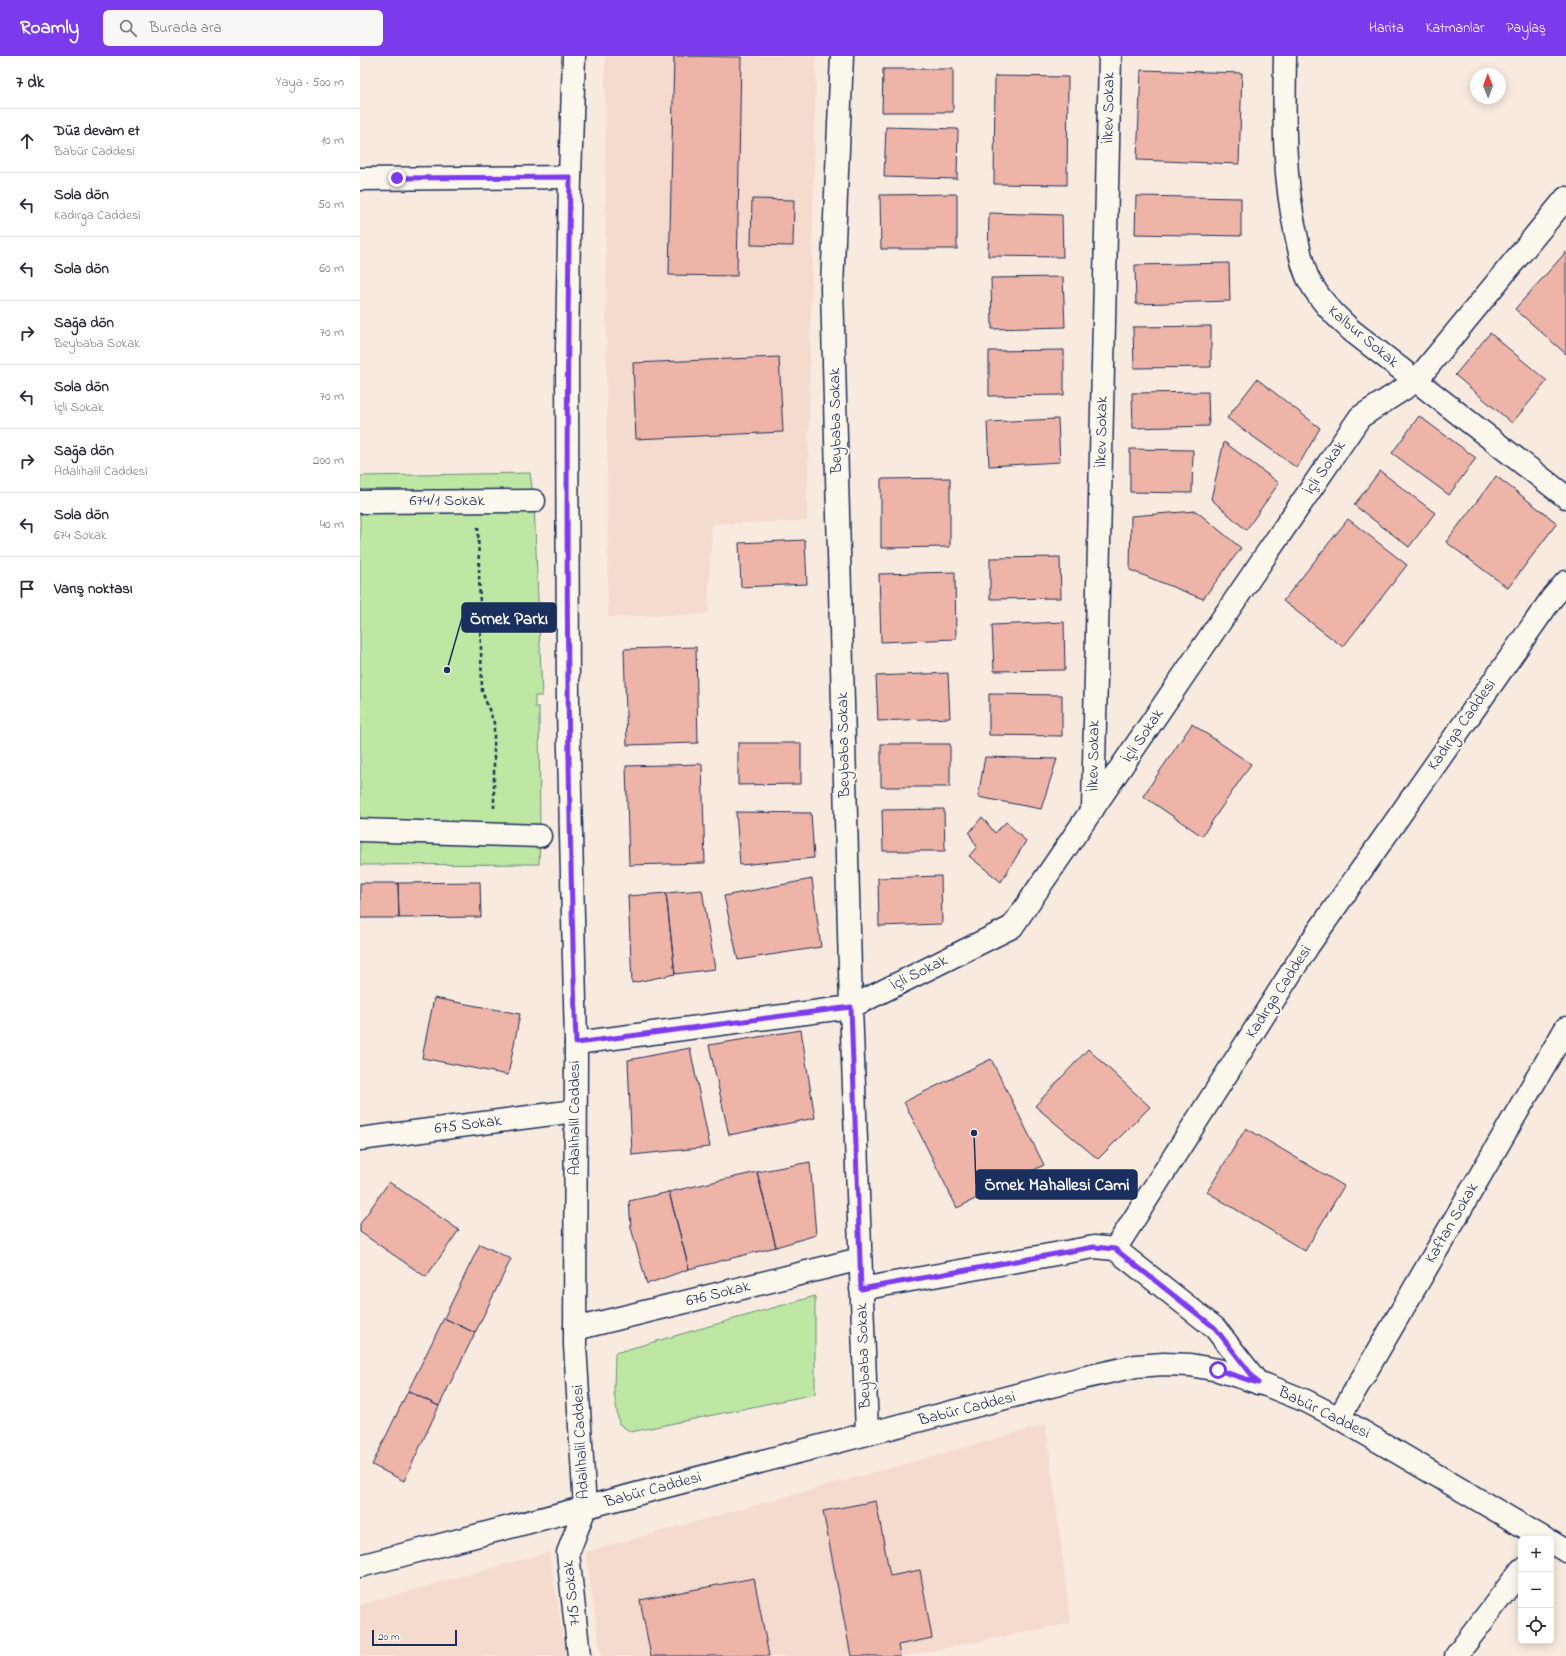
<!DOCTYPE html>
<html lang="tr">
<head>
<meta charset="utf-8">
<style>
	:root { --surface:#fff; --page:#f7f7f7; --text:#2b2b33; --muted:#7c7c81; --line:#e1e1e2; --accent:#7c3aed }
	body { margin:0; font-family:"Indie Flower",sans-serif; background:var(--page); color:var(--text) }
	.controls { position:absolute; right:12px; bottom:12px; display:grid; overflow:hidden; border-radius:6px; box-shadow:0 2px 10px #0003 }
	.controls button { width:36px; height:36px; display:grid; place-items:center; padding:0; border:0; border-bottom:1px solid var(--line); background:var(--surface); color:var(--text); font:20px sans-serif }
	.compass { position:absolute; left:1110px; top:12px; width:36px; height:36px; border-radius:50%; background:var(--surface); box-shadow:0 2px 10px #0003; rotate:359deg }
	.scale { position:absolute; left:12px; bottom:10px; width:85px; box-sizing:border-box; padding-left:4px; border:2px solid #1b2f5e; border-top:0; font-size:11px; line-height:14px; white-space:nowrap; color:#1b2f5e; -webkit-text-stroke:3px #fbf7ec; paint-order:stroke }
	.stop { position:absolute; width:12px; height:12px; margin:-9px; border:3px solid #7c3aed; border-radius:50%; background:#fff }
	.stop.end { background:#7c3aed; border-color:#fff; box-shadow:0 1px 4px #0008 }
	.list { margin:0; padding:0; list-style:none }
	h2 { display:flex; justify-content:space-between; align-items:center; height:52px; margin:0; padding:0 16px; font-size:17px }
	h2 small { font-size:13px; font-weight:400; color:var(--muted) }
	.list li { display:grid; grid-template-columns:26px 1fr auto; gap:12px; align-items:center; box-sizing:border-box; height:64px; padding:0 16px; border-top:1px solid var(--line) }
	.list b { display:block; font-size:15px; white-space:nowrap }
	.list p { margin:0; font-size:13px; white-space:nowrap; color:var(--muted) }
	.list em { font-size:13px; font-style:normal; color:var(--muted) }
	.icon { flex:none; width:22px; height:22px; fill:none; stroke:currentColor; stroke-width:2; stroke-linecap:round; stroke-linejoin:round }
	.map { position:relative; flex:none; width:1206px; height:1600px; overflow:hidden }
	header { display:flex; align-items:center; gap:24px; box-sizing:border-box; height:56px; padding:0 20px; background:var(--accent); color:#fff }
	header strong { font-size:19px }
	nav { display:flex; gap:22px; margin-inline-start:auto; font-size:14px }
	.search { width:280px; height:36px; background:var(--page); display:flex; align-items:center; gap:10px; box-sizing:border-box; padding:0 14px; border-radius:6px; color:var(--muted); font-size:15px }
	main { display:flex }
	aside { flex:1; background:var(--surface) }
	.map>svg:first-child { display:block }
	.built { fill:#f5dace }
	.green { fill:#bde7a3; stroke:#6c8b80 }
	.building { fill:#eeb4a8; stroke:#1b2f5e }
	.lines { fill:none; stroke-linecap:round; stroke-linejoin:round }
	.street-casing { stroke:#1b2f5e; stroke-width:25 }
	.secondary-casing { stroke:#1b2f5e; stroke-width:25 }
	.path { stroke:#1b2f5e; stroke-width:2.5; stroke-dasharray:4 3; stroke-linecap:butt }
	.street { stroke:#fbf7ec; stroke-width:22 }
	.secondary { stroke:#fbf7ec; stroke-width:22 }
	.route { stroke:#7c3aed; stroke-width:5 }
	.labels { text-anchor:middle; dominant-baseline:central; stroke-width:4; stroke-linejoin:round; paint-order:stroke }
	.street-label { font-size:16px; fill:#1b2f5e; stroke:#fbf7ec }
	.leader { fill:none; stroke:#1b2f5e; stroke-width:1.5 }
	.callout-dot { fill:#1b2f5e; stroke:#fbf7ec; stroke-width:1.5 }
	.callout { fill:#1b2f5e; stroke:#1b2f5e; stroke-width:1.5 }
	.callout-label { font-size:17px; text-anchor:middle; font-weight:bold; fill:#fff }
</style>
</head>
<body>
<header>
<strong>Roamly</strong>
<div class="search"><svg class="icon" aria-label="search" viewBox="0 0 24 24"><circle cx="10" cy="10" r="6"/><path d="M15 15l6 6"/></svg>Burada ara</div>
<nav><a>Harita</a><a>Katmanlar</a><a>Paylaş</a></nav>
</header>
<main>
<aside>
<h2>7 dk<small>Yaya · 500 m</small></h2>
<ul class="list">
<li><svg class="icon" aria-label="ahead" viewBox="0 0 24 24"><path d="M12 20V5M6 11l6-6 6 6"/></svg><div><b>Düz devam et</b><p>Babür Caddesi</p></div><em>10 m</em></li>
<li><svg class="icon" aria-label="left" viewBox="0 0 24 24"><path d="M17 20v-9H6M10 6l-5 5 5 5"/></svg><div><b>Sola dön</b><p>Kadırga Caddesi</p></div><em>50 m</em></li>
<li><svg class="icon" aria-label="left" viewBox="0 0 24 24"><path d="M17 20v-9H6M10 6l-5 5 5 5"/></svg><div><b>Sola dön</b></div><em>60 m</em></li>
<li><svg class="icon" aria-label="right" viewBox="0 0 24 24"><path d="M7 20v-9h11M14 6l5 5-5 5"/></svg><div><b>Sağa dön</b><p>Beybaba Sokak</p></div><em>70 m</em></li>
<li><svg class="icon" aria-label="left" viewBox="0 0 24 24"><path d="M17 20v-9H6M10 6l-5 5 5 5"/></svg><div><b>Sola dön</b><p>İçli Sokak</p></div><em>70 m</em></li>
<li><svg class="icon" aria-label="right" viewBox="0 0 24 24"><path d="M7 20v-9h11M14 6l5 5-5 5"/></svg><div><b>Sağa dön</b><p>Adalıhalil Caddesi</p></div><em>200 m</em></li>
<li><svg class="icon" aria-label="left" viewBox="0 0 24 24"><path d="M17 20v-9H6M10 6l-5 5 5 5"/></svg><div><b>Sola dön</b><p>674 Sokak</p></div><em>40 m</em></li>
<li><svg class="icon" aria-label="arrive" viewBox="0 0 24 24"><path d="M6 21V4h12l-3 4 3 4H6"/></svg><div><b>Varış noktası</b></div></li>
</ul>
</aside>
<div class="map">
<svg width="1206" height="1600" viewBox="0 0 1206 1600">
	<rect width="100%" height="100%" fill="#f8eade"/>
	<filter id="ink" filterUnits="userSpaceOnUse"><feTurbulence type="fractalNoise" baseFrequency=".025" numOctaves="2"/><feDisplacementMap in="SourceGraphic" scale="8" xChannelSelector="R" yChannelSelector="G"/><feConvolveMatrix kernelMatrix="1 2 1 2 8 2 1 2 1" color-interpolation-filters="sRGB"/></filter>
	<g filter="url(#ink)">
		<!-- built -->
		<path class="built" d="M245 0H456L447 465 352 468 348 558 248 561Z
			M686 1369 711 1567 544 1600H241L226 1496Z
			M189 1496 206 1600H0V1549Z"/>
		<!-- green -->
		<path class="green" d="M170 417 174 445 182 640H175V651H179L180 780 179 808 0 809V420Z
			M455 1240V1338L271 1376 259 1368 254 1336 255 1297Z"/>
		<!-- building -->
		<path class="building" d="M314 0 381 1 377 220 309 219Z
			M523 13H593V56H522Z
			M781 14 882 17 879 108 777 104Z
			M635 20 708 21 707 129 634 128Z
			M526 71 598 73 597 123 524 121Z
			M597 138V193H521L520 139Z
			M776 140 881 142V180L775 178Z
			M392 143 434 144 433 190 391 189Z
			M629 157 702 159 703 201 628 200Z
			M1206 196V298L1155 253Z
			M869 207 870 245 776 248 775 209Z
			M703 221 705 271 632 273 631 222Z
			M851 270V311L774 312 773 271Z
			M1130 277 1187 325 1152 367 1095 319Z
			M704 294V339L629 340V295Z
			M419 301 423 376 276 383 273 307Z
			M897 323 960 372 937 412 867 362Z
			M848 336 849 370 773 372 772 337Z
			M1059 360 1116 402 1089 439 1032 397Z
			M698 363 700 406 629 410 627 366Z
			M864 386 919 427 886 474 851 443Z
			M770 393 833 394 832 437 770 436Z
			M1020 415 1075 457 1049 491 994 449Z
			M1136 420 1197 467 1148 532 1086 486Z
			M590 422V491L521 492V423Z
			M836 455 881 492 843 543 770 514 771 460Z
			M988 463 1047 509 983 591 923 545Z
			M445 484 447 528 381 531 379 487Z
			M700 501 701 542 630 543V502Z
			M595 516 596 583 521 586 519 518Z
			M704 566 705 614 634 615 632 569Z
			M336 591 338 687 267 689 264 593Z
			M588 617 590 662 518 665 516 620Z
			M629 638 702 639V680L629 679Z
			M832 668 891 708 842 780 783 740Z
			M378 687H441V728L378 729Z
			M521 688H590V731H521Z
			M625 701 697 703 681 753 618 741Z
			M342 708 345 807 269 809 266 710Z
			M584 753 585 795H523L522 754Z
			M376 756 451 757 454 802 380 809Z
			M622 761 635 777 646 766 666 785 641 826 609 800 617 791 609 777Z
			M581 820 582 868 519 870 518 822Z
			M452 823 461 891 378 904 364 840Z
			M120 826 121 861 39 862 38 827Z
			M0 827H38L39 862H0Z
			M342 834 355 913 315 918 306 837Z
			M306 837 315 918 272 927 268 840Z
			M74 942 160 958 148 1019 62 1002Z
			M441 974 455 1062 369 1079 349 989Z
			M330 992 350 1091 272 1099 268 1004Z
			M728 993 790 1051 738 1103 675 1050Z
			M631 1003 684 1109 597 1152 544 1046Z
			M886 1072 984 1130 945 1195 847 1136Z
			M450 1106 456 1179 416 1191 397 1116Z
			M397 1116 416 1191 329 1213 309 1136Z
			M29 1126 99 1174 66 1221 0 1176V1168Z
			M309 1136 329 1213 287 1228 271 1172 269 1145Z
			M120 1188 151 1203 115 1277 84 1262Z
			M84 1262 115 1277 79 1350 48 1335Z
			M48 1335 79 1350 44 1425 12 1409Z
			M516 1445 530 1520 560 1514 572 1582 538 1589 540 1600H491L463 1455Z
			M394 1522 409 1600H291L280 1544Z"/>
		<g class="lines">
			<!-- street casing -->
			<g class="street-casing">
				<path id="street" d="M482 0 472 231 491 951 507 1377
					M925 0C924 62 923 122 937 183 940 197 943 214 950 226 962 247 975 259 992 275L1206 441
					M0 123 210 121
					M0 446 174 445
					M733 753 750 0
					M0 774 180 780
					M216 987 491 951 652 871 1000 361 1056 325 1206 142
					M0 1083 215 1055
					M755 1193 948 890 1192 542 1206 526
					M755 1193 855 1272 898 1327
					M501 1233 734 1191 755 1193
					M215 1273 500 1203
					M979 1362 1206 972
					M219 1600 208 1497 225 1452
					M1096 1600 1161 1514"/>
			</g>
			<!-- secondary casing -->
			<g class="secondary-casing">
				<path id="secondary" d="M214 0 210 121 207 296 208 652 216 987 215 1289 225 1452
					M1191 1486 1206 1495
					M0 1510 722 1322 776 1310 804 1308 830 1309 858 1314 906 1329 946 1345 979 1362 1185 1483"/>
			</g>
			<!-- path -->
			<path class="path" d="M118 471 122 635 134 667V752"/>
			<!-- street -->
			<use href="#street" class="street"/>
			<!-- secondary -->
			<use href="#secondary" class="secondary"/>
		</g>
	</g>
	<g class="lines" filter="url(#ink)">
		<!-- route -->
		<path class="route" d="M37 122 210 121C205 409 206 699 216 987L491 951 501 1233 734 1191 755 1193 855 1272 898 1327 858 1314"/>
	</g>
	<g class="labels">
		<!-- street labels -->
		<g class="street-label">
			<text transform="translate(749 52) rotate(-89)">İlkev Sokak</text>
			<text transform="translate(1003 281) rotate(40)">Kalbur Sokak</text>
			<text transform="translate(476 365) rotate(-91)">Beybaba Sokak</text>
			<text transform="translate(742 376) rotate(-89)">İlkev Sokak</text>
			<text transform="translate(965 412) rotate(-56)">İçli Sokak</text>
			<text x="87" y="445">674/1 Sokak</text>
			<text transform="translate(1102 669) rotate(-55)">Kadırga Caddesi</text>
			<text transform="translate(783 680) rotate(-56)">İçli Sokak</text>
			<text transform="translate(484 689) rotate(-91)">Beybaba Sokak</text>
			<text transform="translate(734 700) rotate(-89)">İlkev Sokak</text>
			<text transform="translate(559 917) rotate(-26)">İçli Sokak</text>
			<text transform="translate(919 936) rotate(-57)">Kadırga Caddesi</text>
			<text transform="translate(215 1062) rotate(-90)">Adalıhalil Caddesi</text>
			<text transform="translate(108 1069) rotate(-7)">675 Sokak</text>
			<text transform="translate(1092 1167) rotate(-60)">Kaftan Sokak</text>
			<text transform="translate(358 1238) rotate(-14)">676 Sokak</text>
			<text transform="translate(504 1300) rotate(-92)">Beybaba Sokak</text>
			<text transform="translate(607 1353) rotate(-14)">Babür Caddesi</text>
			<text transform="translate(964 1357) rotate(26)">Babür Caddesi</text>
			<text transform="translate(221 1386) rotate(-93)">Adalıhalil Caddesi</text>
			<text transform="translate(293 1434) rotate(-15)">Babür Caddesi</text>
			<text transform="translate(212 1537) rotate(-96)">715 Sokak</text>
		</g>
	</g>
	<!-- callouts -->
	<path class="leader" d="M87 614L102 562M614 1077L616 1128"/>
	<g class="callout-dot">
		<circle cx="87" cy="614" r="4"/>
		<circle cx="614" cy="1077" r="4"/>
	</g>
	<g class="callout">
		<rect x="102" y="547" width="94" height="29" rx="4"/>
		<rect x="616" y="1114" width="161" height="29" rx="4"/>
	</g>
	<g class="callout-label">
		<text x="149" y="568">Örnek Parkı</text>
		<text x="697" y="1134">Örnek Mahallesi Cami</text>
	</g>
</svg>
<div class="controls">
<button>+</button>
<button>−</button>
<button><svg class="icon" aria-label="locate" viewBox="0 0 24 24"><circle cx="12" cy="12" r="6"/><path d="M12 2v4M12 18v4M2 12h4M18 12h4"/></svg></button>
</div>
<svg class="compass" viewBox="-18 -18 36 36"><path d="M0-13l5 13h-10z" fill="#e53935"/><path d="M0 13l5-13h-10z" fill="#7c7c81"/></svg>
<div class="scale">20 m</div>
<div class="stop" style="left:858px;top:1314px"></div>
<div class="stop end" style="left:37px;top:122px"></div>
</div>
</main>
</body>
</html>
